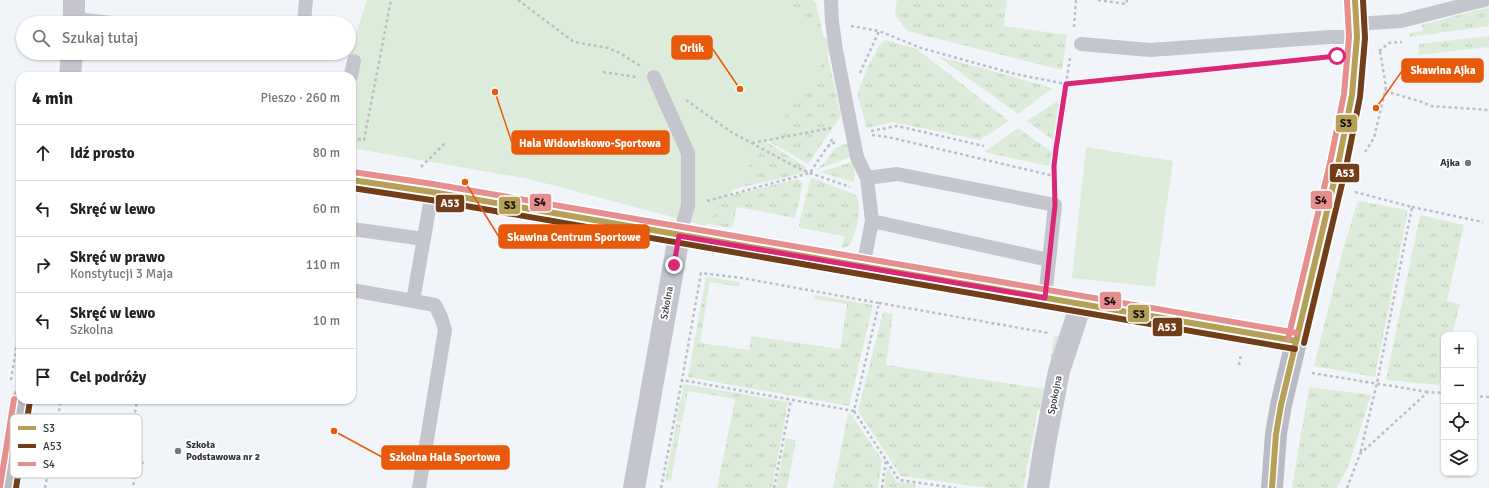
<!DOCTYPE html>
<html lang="pl">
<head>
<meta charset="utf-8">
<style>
	:root { --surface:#fff; --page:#f2f2f2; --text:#202124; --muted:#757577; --line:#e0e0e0 }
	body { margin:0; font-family:Signika,sans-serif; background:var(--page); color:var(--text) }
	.controls { position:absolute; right:12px; bottom:12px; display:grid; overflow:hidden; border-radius:8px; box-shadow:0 1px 3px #0004 }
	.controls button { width:36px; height:36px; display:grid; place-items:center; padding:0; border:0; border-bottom:1px solid var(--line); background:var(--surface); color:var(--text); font:20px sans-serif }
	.stop { position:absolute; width:12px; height:12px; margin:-9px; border:3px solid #db2777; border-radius:50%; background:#fff }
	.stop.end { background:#db2777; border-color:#fff; box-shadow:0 1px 4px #0008 }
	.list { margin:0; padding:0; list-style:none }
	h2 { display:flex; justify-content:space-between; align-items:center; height:52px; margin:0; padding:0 16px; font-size:17px }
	h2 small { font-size:13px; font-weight:400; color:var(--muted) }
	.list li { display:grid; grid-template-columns:26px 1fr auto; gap:12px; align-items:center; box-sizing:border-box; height:56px; padding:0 16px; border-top:1px solid var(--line) }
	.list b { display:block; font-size:15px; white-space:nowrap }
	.list p { margin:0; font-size:13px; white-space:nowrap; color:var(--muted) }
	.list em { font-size:13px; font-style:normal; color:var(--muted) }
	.icon { flex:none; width:22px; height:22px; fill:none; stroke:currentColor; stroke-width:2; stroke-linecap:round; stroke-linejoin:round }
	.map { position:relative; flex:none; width:1489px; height:488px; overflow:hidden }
	.search { position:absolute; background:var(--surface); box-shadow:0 1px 3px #0004; left:16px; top:16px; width:340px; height:44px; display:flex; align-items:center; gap:10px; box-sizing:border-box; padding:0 14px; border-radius:22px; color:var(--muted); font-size:15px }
	.panel { position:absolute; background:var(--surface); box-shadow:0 1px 3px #0004; left:16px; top:72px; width:340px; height:332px; border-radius:12px }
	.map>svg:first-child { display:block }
	.grass { fill:url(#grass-tufts) }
	.green { fill:#ddecda }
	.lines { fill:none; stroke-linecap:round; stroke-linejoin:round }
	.path { stroke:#bcbdc4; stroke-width:2.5; stroke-dasharray:3 3; stroke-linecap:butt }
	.lane { stroke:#c5c5ce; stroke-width:14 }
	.street { stroke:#c5c5ce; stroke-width:22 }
	.secondary { stroke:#bbbbc5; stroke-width:22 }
	.bus-1-casing { stroke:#fff; stroke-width:9 }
	.bus-2-casing { stroke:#fff; stroke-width:9 }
	.bus-3-casing { stroke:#fff; stroke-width:9 }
	.bus-1 { stroke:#b69f56; stroke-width:6 }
	.bus-2 { stroke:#713e19; stroke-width:6 }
	.bus-3 { stroke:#e58f8e; stroke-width:6 }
	.route { stroke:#db2777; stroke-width:5 }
	.poi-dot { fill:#74777b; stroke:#fff; stroke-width:1.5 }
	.labels { text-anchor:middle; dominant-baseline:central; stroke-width:4; stroke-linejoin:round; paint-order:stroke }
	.poi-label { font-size:10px; font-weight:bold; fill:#303337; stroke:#fff; text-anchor:end }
	.street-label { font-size:10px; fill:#303337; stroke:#fff }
	.key { fill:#fff; stroke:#c1c2c3; stroke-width:1 }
	.key-label { font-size:11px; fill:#303337 }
	.leader { fill:none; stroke:#e8590c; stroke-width:1.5 }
	.callout-dot { fill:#e8590c; stroke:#fff; stroke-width:1.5 }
	.callout { fill:#e8590c; stroke:#e8590c; stroke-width:1.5 }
	.callout-label { font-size:11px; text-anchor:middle; font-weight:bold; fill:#fff }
	.line-badge { stroke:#fff; stroke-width:1.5 }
	.badge-label { font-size:11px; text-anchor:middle; font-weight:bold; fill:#fff }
	.pale-badge-label { font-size:11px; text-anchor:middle; font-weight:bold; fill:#111 }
</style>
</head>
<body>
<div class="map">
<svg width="1489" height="488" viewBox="0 0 1489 488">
	<defs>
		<pattern id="grass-tufts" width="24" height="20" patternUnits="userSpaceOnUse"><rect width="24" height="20" fill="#ddecda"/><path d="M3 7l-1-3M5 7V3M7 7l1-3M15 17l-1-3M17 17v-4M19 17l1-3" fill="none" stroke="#becbbc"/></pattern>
	</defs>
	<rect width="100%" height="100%" fill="#f1f5fa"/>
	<!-- grass -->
	<path class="grass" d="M754 0H813L816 3 841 116 808 164 754 133Z
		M897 0H1007L1004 26 1067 35 1062 70 907 31 895 15Z
		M1489 7V26L1410 37 1409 33 1423 31 1421 25Z
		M1489 36V47L1418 55 1419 44Z
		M885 40 917 49 1009 121 980 140 893 122 867 128 857 94 866 71 878 47Z
		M937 56 1053 88 1018 114Z
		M1059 100 1053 140 1027 121Z
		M743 127 806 167 807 172 721 192Z
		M1018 128 1052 152 1049 166 984 152Z
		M848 143 851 157 816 170 826 161 835 148Z
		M855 161 854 182 820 172Z
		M812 178 852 193C853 193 856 196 857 197 863 206 855 238 849 246L842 248 844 236 800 228 799 225 810 180Z
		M797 179 803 183 795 218 737 207 732 228 707 224 700 203Z
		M1358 201 1408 210 1375 377 1314 366 1343 249Z
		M1420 215 1464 225 1447 301 1460 304 1452 335H1444V366L1439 385 1386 380Z
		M706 277 740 282 739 287 710 282 700 343 749 350 751 336 840 349 847 304 814 299 815 295 873 305 849 406 688 377Z
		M883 312 893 314 886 365 1046 389 1054 336 1062 337 1056 413 1038 410 1023 488H989L901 476 858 411Z
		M684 384 788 402 772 488H717L735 399 688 391 682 422 676 421Z
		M1309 387 1371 395 1348 467 1337 488H1292Z
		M848 413 851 414 882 460 878 488H833Z
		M676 424 681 425 671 481 665 480Z
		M786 438 796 440 787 488H776Z
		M887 467 897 482 915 484V488H884Z"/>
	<!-- green -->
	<path class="green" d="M367 0H781L835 46 706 226 529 179 352 148V76H342Z
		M1086 147 1173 161 1155 287 1072 278Z"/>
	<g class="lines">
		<!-- path -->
		<path class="path" d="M518 0 574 42 608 48 620 53 640 66
			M1098 0 1126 4 1127 0
			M851 26 879 31 921 48 1015 74 1066 84 1308 59
			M1074 27 1076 0
			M1379 51 1389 43 1402 42
			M603 72 636 77
			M860 73 879 31
			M1385 91 1422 102 1431 106 1489 110
			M686 100 731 132 794 166 810 173 850 187
			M871 131 897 126 984 146
			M872 135 888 137 1054 176
			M352 138 364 140 391 0
			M752 143 831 128
			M828 147 833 137
			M1365 152 1374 138 1386 87 1380 51
			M421 167 446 142
			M1055 186C1053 143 1064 100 1070 58
			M1355 192 1412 207 1377 383 1360 454
			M707 201 810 173 827 147 835 142
			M1412 207 1483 222
			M879 303 1048 333
			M1239 365 1241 354
			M1312 373 1428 392
			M11 380 20 325
			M1474 396 1489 397
			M854 411 899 480 956 488
			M54 438 62 443 128 454 136 462 133 488
			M37 445 52 447 61 444
			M128 454 137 400
			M136 462 144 463
			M45 488 61 400
			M661 488 682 380 701 273 742 278 879 303 854 411 682 380
			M774 488 791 400
			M882 488 886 460
			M1347 488 1360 454 1428 392 1444 393"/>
		<!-- lane -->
		<path class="lane" d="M831 0 832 22 836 50 847 107 857 157 867 178
			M74 19 113 23
			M304 23 306 0
			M1356 24 1401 21 1484 0
			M1081 44 1150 50 1330 37H1357
			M351 76 354 61
			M654 77 688 153V206L679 236
			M872 221 1049 260
			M352 229 424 239
			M863 267 872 221 867 178 897 174 1055 205 1045 298
			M352 290 413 301 432 192
			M413 301 435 305 441 317 445 330 419 488"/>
		<!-- street -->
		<path class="street" d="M74 23V0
			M70 76 72 53
			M634 488 679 236
			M1038 488 1045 444 1059 371 1081 304"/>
		<!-- secondary -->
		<path class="secondary" d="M352 180 432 192 1296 341
			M8 488 22 400
			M1272 488 1276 434 1281 405 1338 165 1352 95 1357 37 1355 0"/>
		<!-- bus-1 casing -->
		<g class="bus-1-casing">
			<path id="bus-1" d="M352 180 432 192 1296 341
				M1272 488 1276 434 1281 405 1338 165 1352 95 1357 37 1355 0"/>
		</g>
		<!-- bus-2 casing -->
		<g class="bus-2-casing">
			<path id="bus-2" d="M352 188 431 200 1295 349
				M1304 343 1346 167 1360 97 1365 38 1363 0
				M16 488 30 401"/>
		</g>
		<!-- bus-3 casing -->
		<g class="bus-3-casing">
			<path id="bus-3" d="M353 172 433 184 1297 333
				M1288 339 1330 163 1344 94 1349 37 1347 0
				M0 487 14 399"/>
		</g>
		<!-- bus-1 -->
		<use href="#bus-1" class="bus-1"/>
		<!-- bus-2 -->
		<use href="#bus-2" class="bus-2"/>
		<!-- bus-3 -->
		<use href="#bus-3" class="bus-3"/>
	</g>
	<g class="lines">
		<!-- route -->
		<path class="route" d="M674 265 679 236 1045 298 1055 205 1054 166 1056 149 1066 84 1337 56"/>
	</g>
	<!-- markers -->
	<g class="poi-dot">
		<circle cx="1468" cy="163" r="4"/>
		<circle cx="178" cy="451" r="4"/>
	</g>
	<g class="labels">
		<!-- poi labels -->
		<g class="poi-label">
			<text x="1460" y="163">Ajka</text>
			<text x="186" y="445" text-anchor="start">Szkoła<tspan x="186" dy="12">Podstawowa nr 2</tspan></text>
		</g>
		<!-- street labels -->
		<g class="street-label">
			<text transform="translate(667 303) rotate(-80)">Szkolna</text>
			<text transform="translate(1055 395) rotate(-79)">Spokojna</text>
		</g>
	</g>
	<!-- legend -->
	<rect x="10" y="414" width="132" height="64" rx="6" class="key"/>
	<rect x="18" y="426" width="18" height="4" fill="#b69f56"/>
	<rect x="18" y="444" width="18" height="4" fill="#713e19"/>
	<rect x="18" y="462" width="18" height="4" fill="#e58f8e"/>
	<g class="key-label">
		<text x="43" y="432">S3</text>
		<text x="43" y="450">A53</text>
		<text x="43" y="468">S4</text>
	</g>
	<!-- callouts -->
	<path class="leader" d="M740 89L712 48M1376 108L1402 71M495 92L512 143M465 182L499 237M334 431L382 457"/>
	<g class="callout-dot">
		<circle cx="740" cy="89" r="4"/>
		<circle cx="1376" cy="108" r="4"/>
		<circle cx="495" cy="92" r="4"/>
		<circle cx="465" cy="182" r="4"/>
		<circle cx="334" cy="431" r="4"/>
	</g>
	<g class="callout">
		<rect x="672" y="36" width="40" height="23" rx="4"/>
		<rect x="1402" y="59" width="81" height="23" rx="4"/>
		<rect x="512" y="131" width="157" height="23" rx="4"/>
		<rect x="499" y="225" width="150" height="23" rx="4"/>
		<rect x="382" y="446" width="127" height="23" rx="4"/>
	</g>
	<g class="callout-label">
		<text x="692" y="52">Orlik</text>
		<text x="1443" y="74">Skawina Ajka</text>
		<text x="590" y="147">Hala Widowiskowo-Sportowa</text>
		<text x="574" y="241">Skawina Centrum Sportowe</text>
		<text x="445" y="461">Szkolna Hala Sportowa</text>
	</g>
	<g class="line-badge">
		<rect x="1335" y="114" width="23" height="19" rx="4" fill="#b69f56"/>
		<rect x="1329" y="163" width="31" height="20" rx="4" fill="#713e19"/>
		<rect x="1310" y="190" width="23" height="20" rx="4" fill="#e58f8e"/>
		<rect x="529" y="193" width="23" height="19" rx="4" fill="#e58f8e"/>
		<rect x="435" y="194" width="30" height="19" rx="4" fill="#713e19"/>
		<rect x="498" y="196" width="23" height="19" rx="4" fill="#b69f56"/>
		<rect x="1099" y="291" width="23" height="19" rx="4" fill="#e58f8e"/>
		<rect x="1127" y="304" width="23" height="19" rx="4" fill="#b69f56"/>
		<rect x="1152" y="317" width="31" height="20" rx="4" fill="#713e19"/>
	</g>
	<g class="badge-label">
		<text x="1345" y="177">A53</text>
		<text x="450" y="207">A53</text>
		<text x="1167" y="331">A53</text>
	</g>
	<g class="pale-badge-label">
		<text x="1346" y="127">S3</text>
		<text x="1321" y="204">S4</text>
		<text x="540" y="206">S4</text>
		<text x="510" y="209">S3</text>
		<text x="1110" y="305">S4</text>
		<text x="1139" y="318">S3</text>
	</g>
</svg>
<div class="controls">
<button>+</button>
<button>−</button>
<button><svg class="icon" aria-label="locate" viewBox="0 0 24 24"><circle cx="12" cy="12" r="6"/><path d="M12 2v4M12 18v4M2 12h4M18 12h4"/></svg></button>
<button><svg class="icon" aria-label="layers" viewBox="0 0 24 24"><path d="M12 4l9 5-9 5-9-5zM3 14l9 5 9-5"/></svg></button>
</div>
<div class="stop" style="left:1337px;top:56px"></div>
<div class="stop end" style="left:674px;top:265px"></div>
<div class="search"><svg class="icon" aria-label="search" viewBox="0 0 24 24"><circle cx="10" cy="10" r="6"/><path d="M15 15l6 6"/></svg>Szukaj tutaj</div>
<section class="panel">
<h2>4 min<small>Pieszo · 260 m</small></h2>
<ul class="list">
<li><svg class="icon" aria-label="ahead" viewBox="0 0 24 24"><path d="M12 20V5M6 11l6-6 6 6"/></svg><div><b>Idź prosto</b></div><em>80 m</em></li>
<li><svg class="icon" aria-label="left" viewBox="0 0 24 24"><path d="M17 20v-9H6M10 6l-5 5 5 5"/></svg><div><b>Skręć w lewo</b></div><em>60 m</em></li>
<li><svg class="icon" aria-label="right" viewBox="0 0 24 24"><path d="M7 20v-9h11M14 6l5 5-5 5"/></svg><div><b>Skręć w prawo</b><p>Konstytucji 3 Maja</p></div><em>110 m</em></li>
<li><svg class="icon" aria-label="left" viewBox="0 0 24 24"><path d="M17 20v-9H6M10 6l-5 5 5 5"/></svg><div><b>Skręć w lewo</b><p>Szkolna</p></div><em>10 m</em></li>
<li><svg class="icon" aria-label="arrive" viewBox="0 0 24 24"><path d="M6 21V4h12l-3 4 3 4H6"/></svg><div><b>Cel podróży</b></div></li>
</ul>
</section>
</div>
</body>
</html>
